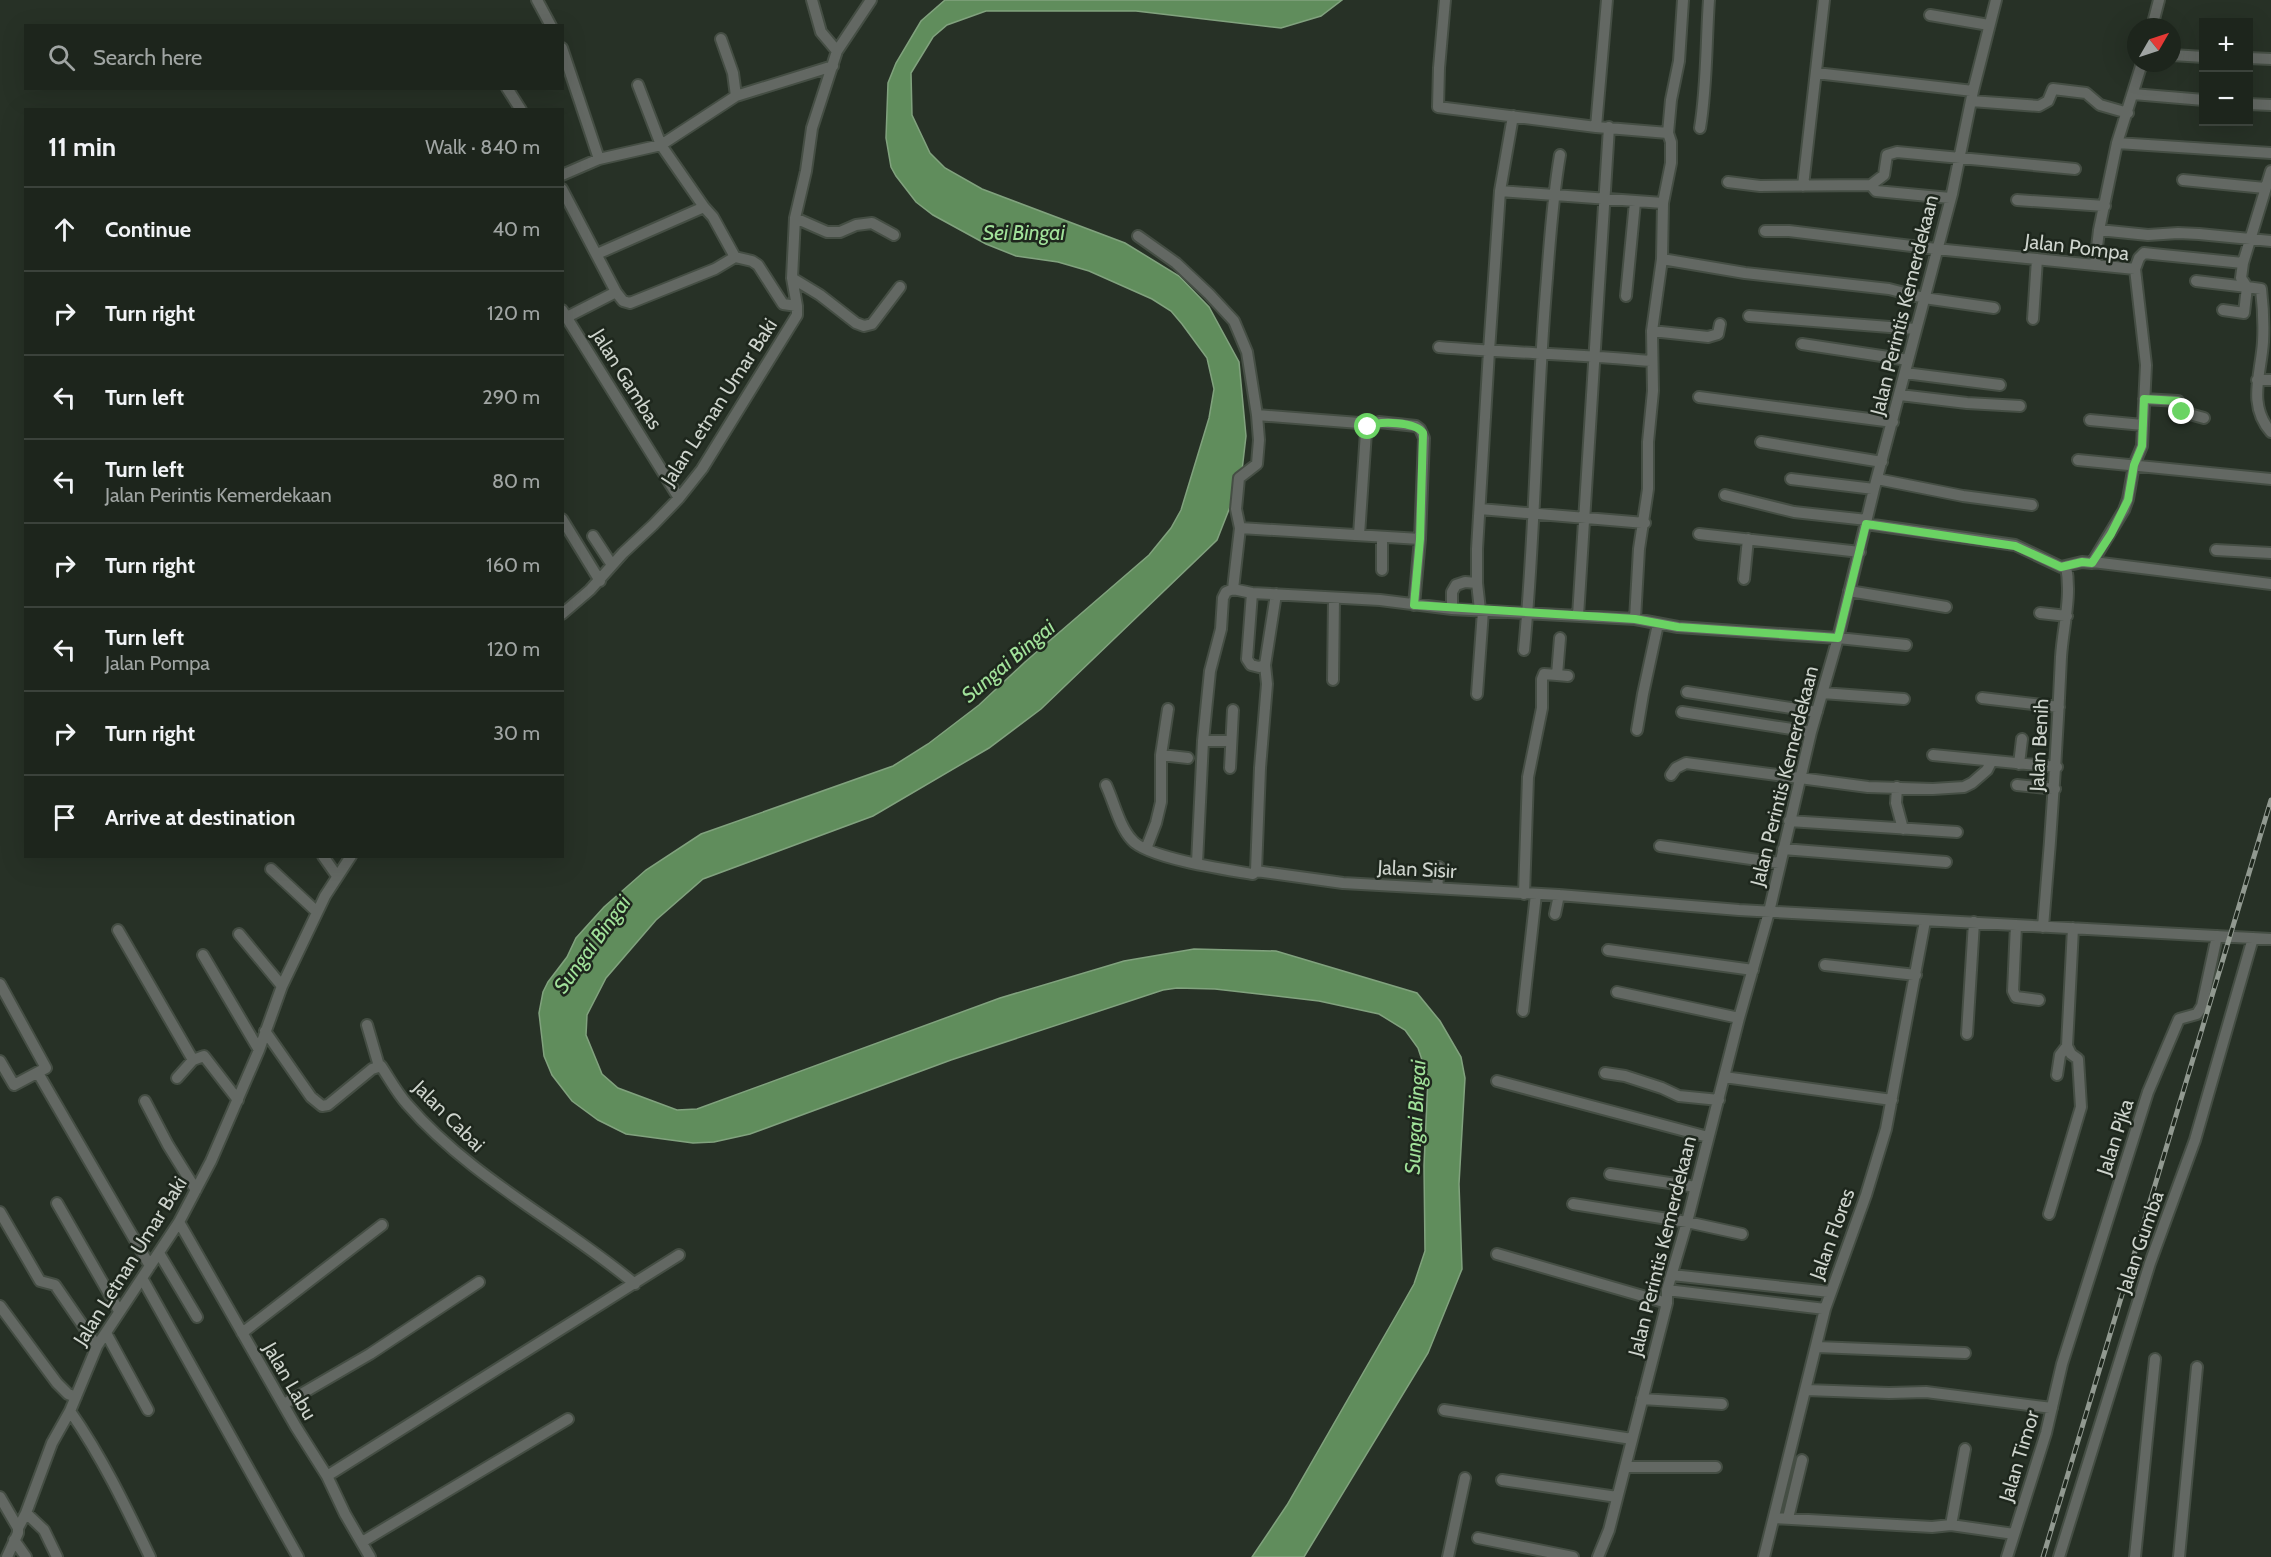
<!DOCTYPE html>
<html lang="en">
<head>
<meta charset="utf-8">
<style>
	:root { --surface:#1d251c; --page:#2a3129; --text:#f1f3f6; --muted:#a0a5a3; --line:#3b423b }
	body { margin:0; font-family:Cabin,sans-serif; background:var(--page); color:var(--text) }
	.controls { position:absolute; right:18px; top:18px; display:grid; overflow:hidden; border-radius:0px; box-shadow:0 6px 24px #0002 }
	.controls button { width:54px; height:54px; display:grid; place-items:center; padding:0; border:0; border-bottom:2px solid var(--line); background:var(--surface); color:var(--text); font:30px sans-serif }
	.compass { position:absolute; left:2127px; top:18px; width:54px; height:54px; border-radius:50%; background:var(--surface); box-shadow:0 6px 24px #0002; rotate:51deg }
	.stop { position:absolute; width:18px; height:18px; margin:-14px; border:4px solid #6ad363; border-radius:50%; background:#fff }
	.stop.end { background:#6ad363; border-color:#fff; box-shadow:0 2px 6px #0008 }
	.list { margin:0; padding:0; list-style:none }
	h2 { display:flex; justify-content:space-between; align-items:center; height:78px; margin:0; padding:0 24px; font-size:26px }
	h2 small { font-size:20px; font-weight:400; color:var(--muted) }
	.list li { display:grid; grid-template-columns:39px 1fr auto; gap:18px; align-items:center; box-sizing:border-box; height:84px; padding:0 24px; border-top:2px solid var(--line) }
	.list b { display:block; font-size:22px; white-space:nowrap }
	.list p { margin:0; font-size:20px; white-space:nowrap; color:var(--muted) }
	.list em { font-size:20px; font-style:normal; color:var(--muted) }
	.icon { flex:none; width:33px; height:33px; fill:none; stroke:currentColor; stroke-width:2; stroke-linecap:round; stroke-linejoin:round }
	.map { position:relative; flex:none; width:2271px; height:1557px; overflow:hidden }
	.search { position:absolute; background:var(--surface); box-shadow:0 6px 24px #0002; left:24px; top:24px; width:540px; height:66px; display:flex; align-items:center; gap:15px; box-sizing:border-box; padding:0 21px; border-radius:0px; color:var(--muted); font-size:22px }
	.panel { position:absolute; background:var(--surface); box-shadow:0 6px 24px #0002; left:24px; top:108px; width:540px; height:750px; border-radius:0px }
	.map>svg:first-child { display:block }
	.water { fill:#608d5c; stroke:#81a27e; stroke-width:1.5 }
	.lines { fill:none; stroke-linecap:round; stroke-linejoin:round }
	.minor-casing { stroke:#454e44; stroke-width:14 }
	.minor { stroke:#636863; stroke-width:10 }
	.rail-casing { stroke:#919990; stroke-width:5 }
	.rail { stroke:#1e271d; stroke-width:3; stroke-dasharray:9; stroke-linecap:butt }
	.route { stroke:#6ad363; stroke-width:8 }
	.labels { text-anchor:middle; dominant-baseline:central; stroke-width:5; stroke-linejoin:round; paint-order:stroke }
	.street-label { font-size:20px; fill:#ced4cd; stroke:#1e271d }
	.water-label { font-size:21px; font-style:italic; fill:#a1e29a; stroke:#1e271d }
</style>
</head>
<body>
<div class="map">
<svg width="2271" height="1557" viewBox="0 0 2271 1557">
	<rect width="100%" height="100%" fill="#273126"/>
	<!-- water -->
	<path class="water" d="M945 0H1342L1321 16 1281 28 1136 11H986L947 25 933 37 911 73 912 115 930 153 945 168 982 189 1125 243 1179 276 1209 307 1239 362 1246 436 1241 479 1217 540 1041 709 989 748 873 816 703 879 656 920 606 978 587 1015 586 1035 602 1074 618 1088 677 1110 697 1109 1000 998 1124 961 1194 949 1276 951 1417 993 1440 1021 1461 1057 1465 1078 1459 1184 1462 1269 1428 1353 1304 1557H1252L1287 1505 1401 1307 1414 1284 1425 1251 1424 1166 1428 1078 1418 1048 1405 1030 1379 1014 1319 1001 1215 989 1177 988 1163 990 951 1060 750 1134 714 1142 693 1143 626 1134 598 1120 572 1101 552 1075 544 1056 539 1013 543 992 548 982 567 957 576 938 604 907 646 870 701 834 893 766 928 744 979 705 1025 662 1149 555 1171 528 1181 510 1209 418 1214 389 1207 358 1182 324 1171 311 1152 299 1089 271 1058 262 1016 256 986 244 933 215 916 202 896 176 891 167 886 138 888 83 896 63 921 21Z"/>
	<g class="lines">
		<!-- minor casing -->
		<g class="minor-casing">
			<path id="minor" d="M537 0 551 26
				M812 0 821 32 837 51
				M1445 0 1439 68 1438 107 1596 127 1668 133
				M1930 15 1989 25
				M2152 27 2159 0
				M721 39 733 73 736 96 833 66
				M562 48 599 159
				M2172 55 2204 57
				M2248 58 2271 59
				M1816 73 1973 91
				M507 88 521 110
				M2133 94 2204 100
				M1971 101 2039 106 2048 101 2053 89 2086 93 2100 105 2128 113
				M2248 104 2271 105
				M1596 127 1607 0
				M1700 128C1707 86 1706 43 1709 0
				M2117 143 2271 153
				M2271 171 2243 263 2241 278 2247 287 2261 289C2263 306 2264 324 2263 342 2261 374 2247 405 2271 432
				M562 175 599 159 661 145 736 96
				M2183 180 2265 188
				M1728 182 1760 186 1871 185 1884 175 1887 155 1897 152 2075 169
				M1871 185 1876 191 1950 198
				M1803 186 1824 0
				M562 189 616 292 567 317
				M1500 191 1663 203
				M2017 200 2105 206
				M795 218 827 232H840L856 225 872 223 894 235
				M2099 230 2148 235 2178 233 2199 234 2271 241
				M1765 231H1789L1936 249 2135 269
				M1138 236 1176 263 1209 294 1234 321 1247 352 1257 415 1259 440 1257 464 1239 478 1236 509 1240 528 1233 589
				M597 254 704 207 661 145 638 85
				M735 257 752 261 758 265 783 304 797 306
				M1662 259 1745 273 1889 289 1924 298 1994 308
				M2095 265 2099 230 2117 143 2142 63
				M792 278 820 295 856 323 864 326 872 324 900 287
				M2196 281 2247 287 2244 313 2223 310
				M616 292 623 301 630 303 715 269 735 257 713 217 704 207
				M1626 296 1635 202
				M562 310 679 498
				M1749 316 1915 329
				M2033 319 2037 259
				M1652 331 1708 337 1718 334 1720 324
				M1802 344 1908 360
				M1439 347C1509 353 1580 354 1651 361
				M1905 373 2000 385
				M2257 380H2271
				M1900 395 1967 403 2020 406
				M1699 397 1893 422
				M2144 399 2178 401 2182 412 2204 418
				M1257 415 1372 424
				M2090 420 2143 425
				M1761 442 1882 462
				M2078 460 2271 479
				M1791 479 1874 489
				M1877 479 1963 496 2032 505
				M1725 495 1794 512 1867 520
				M1480 509 1645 523
				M562 519 600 581
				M1866 524 2015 545 2061 567 2082 562 2092 563 2124 510 2128 499 2134 465 2142 446 2146 365 2135 269 2139 258 2144 253 2153 254 2243 263
				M1240 528 1420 539
				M1699 534 1860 552
				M1359 535 1366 432 1368 427 1379 422 1416 426 1420 429 1424 438 1420 539 1414 605
				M593 536 612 565
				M1382 538V570
				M2216 550 2271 553
				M2093 562 2271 584
				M1744 579 1748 539
				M1849 591 1946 607
				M1252 593 1247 659 1251 665 1259 667 1265 665
				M1452 609V592L1456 585 1465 582 1477 583
				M1480 610 1477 583V549L1489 351 1500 191 1513 116
				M2040 613 2067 616
				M562 614 590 590 623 553 653 525 679 498 702 469 797 315V306L792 278 795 218 806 171 812 128 837 51 871 0
				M1578 616 1609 127
				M1635 619 1639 549 1648 489V442L1653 391 1652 331 1662 259 1663 203 1671 163V142L1668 133 1671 100 1679 61 1683 0
				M1560 638 1557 675 1568 676
				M1524 650C1536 526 1536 402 1547 278 1550 236 1553 196 1560 155
				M1333 680 1334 598
				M1687 692 1817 712
				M1822 693 1904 699
				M1477 694 1483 611
				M1982 698 2059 707
				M1682 712 1811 732
				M1637 730 1643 694 1658 624
				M1203 741H1230
				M1161 755 1168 709
				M1933 755 2057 767
				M2019 764 2022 739
				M1230 768 1233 710
				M1671 775 1676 768 1686 763 1868 787 1933 789 1964 787 1972 783 1987 770 1991 762
				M1106 785C1114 802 1119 826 1132 840 1147 858 1228 870 1253 874L1256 871 1343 883 1559 895 1739 910 2271 939
				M2017 785 2055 789
				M1897 787 1896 803 1903 829
				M1789 821 1957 832
				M1660 846 1779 863
				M1146 849 1156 823 1161 802V755L1188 758
				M1783 849 1946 862
				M323 856 337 876
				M1197 863 1203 741 1210 671 1221 629 1223 598 1226 592 1233 589 1252 593 1380 600 1452 609 1635 619 1678 627 1838 638 1906 645
				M271 869 317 912
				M1256 871 1260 768 1267 684 1265 665 1276 594
				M1437 888 1439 867
				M1524 894 1528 777 1542 708V679L1544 674 1557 675
				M1555 914 1559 895
				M2016 925 2013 991 2016 997 2039 1000
				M2043 927C2051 837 2057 747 2061 657 2063 626 2072 597 2066 566
				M118 930 193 1060
				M239 934 282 986
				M1608 950 1753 970
				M203 955 259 1050
				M1825 965 1916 975
				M0 984 46 1068 14 1085 0 1061
				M1617 992 1739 1018
				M1523 1011 1536 894
				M367 1025 379 1066
				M265 1031 311 1097 322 1106 328 1105 372 1069 381 1066C389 1078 397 1093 407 1104 471 1178 561 1222 635 1284
				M1967 1034 1974 922
				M38 1073 150 1266
				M1605 1073 1625 1076 1662 1088 1679 1096 1719 1100
				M2057 1075 2060 1055 2067 1046
				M1724 1077 1892 1100
				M177 1078 193 1060 204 1056 238 1100
				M1497 1081 1708 1137
				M145 1101 168 1145 196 1190
				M1610 1174 1696 1187
				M57 1203 119 1311
				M1573 1204 1687 1222 1742 1234
				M0 1212 40 1281 55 1285 97 1346
				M2049 1214 2081 1107 2078 1059 2071 1054 2067 1046 2073 928
				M179 1222 296 1427 327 1476 345 1514 370 1557
				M159 1253 197 1317
				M1497 1254 1667 1303
				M1672 1275 1830 1292
				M142 1278 298 1557
				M1667 1290 1825 1309
				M0 1306 57 1383 68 1394 76 1397
				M106 1333 148 1410
				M242 1333 382 1225
				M1817 1347 1965 1353
				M1806 1390 1889 1393 1926 1392 2052 1408
				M1642 1399 1722 1404
				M284 1404 370 1354 479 1282
				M1444 1410 1632 1439
				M70 1411C102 1457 126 1507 150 1557
				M1625 1467H1716
				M327 1476 679 1255
				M1502 1480 1617 1497
				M0 1497 18 1528
				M26 1513 44 1530 57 1557
				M1774 1518 1932 1527 1951 1525 2014 1534
				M1788 1518 1802 1460
				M1951 1525 1965 1449
				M1478 1538 1573 1557
				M14 1540 26 1557
				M362 1542 568 1419
				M7 1557 18 1533V1528L26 1513 52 1443 70 1411 97 1346 179 1222 211 1161 259 1050 282 986 325 896 351 856
				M1448 1557 1465 1478
				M1598 1557 1609 1530 1667 1303V1290L1687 1222 1739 1018 1769 912 1811 732 1838 638 1874 489 1952 194 1973 91 1996 0
				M1764 1557 1825 1309 1866 1195 1886 1129 1925 921
				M2007 1557 2046 1433 2062 1364 2148 1092 2179 1019 2197 1014 2202 1006 2217 936
				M2059 1557 2150 1263 2195 1140 2253 938
				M2135 1557 2155 1359
				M2179 1557 2197 1367"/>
		</g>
		<!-- minor -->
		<use href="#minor" class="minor"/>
		<!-- rail casing -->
		<g class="rail-casing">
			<path id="rail" d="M2043 1557 2271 800"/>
		</g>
		<!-- rail -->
		<use href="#rail" class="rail"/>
	</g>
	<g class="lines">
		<!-- route -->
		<path class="route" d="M1368 427C1379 420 1416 422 1423 433L1420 539 1414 605 1635 619 1678 627 1838 638 1866 524 2015 546 2061 567 2082 562 2092 563 2111 534 2128 500 2134 465 2142 446 2144 399 2178 401 2182 412"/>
	</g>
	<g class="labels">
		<!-- street labels -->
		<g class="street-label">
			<text transform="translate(2077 247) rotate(7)">Jalan Pompa</text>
			<text transform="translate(1904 305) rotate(-76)">Jalan Perintis Kemerdekaan</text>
			<text transform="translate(627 379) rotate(58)">Jalan Gambas</text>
			<text transform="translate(719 402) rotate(-57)">Jalan Letnan Umar Baki</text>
			<text transform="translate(2039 745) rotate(-87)">Jalan Benih</text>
			<text transform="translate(1784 776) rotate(-76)">Jalan Perintis Kemerdekaan</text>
			<text transform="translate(1417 869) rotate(3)">Jalan Sisir</text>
			<text transform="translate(449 1116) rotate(45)">Jalan Cabai</text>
			<text transform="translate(2115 1137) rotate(-72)">Jalan Pjka</text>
			<text transform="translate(1832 1234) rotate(-70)">Jalan Flores</text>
			<text transform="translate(2140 1242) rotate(-71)">Jalan Gumba</text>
			<text transform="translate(1662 1246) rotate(-76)">Jalan Perintis Kemerdekaan</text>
			<text transform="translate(130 1261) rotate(-58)">Jalan Letnan Umar Baki</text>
			<text transform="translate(290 1381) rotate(60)">Jalan Labu</text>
			<text transform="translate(2019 1456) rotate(-73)">Jalan Timor</text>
		</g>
		<!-- water labels -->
		<g class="water-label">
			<text x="1024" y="232">Sei Bingai</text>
			<text transform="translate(1008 661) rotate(-40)">Sungai Bingai</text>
			<text transform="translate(592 944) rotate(-54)">Sungai Bingai</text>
			<text transform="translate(1415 1117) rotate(-87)">Sungai Bingai</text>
		</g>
	</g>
</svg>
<div class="controls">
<button>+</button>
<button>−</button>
</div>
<svg class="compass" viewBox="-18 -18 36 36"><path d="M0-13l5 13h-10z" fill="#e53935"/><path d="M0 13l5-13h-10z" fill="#a0a5a3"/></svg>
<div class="stop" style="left:1368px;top:427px"></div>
<div class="stop end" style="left:2182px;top:412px"></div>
<div class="search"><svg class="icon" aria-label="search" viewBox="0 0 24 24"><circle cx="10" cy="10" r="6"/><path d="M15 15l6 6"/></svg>Search here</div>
<section class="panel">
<h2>11 min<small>Walk · 840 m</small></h2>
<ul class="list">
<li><svg class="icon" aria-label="ahead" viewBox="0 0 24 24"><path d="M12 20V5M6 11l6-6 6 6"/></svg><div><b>Continue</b></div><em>40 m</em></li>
<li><svg class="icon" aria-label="right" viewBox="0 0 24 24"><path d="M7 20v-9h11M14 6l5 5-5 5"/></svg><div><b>Turn right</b></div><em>120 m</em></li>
<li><svg class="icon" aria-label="left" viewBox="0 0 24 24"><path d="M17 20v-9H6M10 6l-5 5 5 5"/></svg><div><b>Turn left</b></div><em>290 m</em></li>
<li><svg class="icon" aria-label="left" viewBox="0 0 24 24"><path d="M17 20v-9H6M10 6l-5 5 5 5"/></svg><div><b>Turn left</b><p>Jalan Perintis Kemerdekaan</p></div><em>80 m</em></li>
<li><svg class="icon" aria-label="right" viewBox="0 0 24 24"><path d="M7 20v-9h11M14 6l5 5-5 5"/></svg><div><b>Turn right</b></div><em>160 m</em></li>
<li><svg class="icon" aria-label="left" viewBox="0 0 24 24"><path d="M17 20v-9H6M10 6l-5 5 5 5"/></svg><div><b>Turn left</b><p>Jalan Pompa</p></div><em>120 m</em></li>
<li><svg class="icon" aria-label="right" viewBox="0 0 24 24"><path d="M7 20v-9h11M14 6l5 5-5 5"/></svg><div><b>Turn right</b></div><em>30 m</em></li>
<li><svg class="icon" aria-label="arrive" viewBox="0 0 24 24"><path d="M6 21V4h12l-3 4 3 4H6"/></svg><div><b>Arrive at destination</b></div></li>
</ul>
</section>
</div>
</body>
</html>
